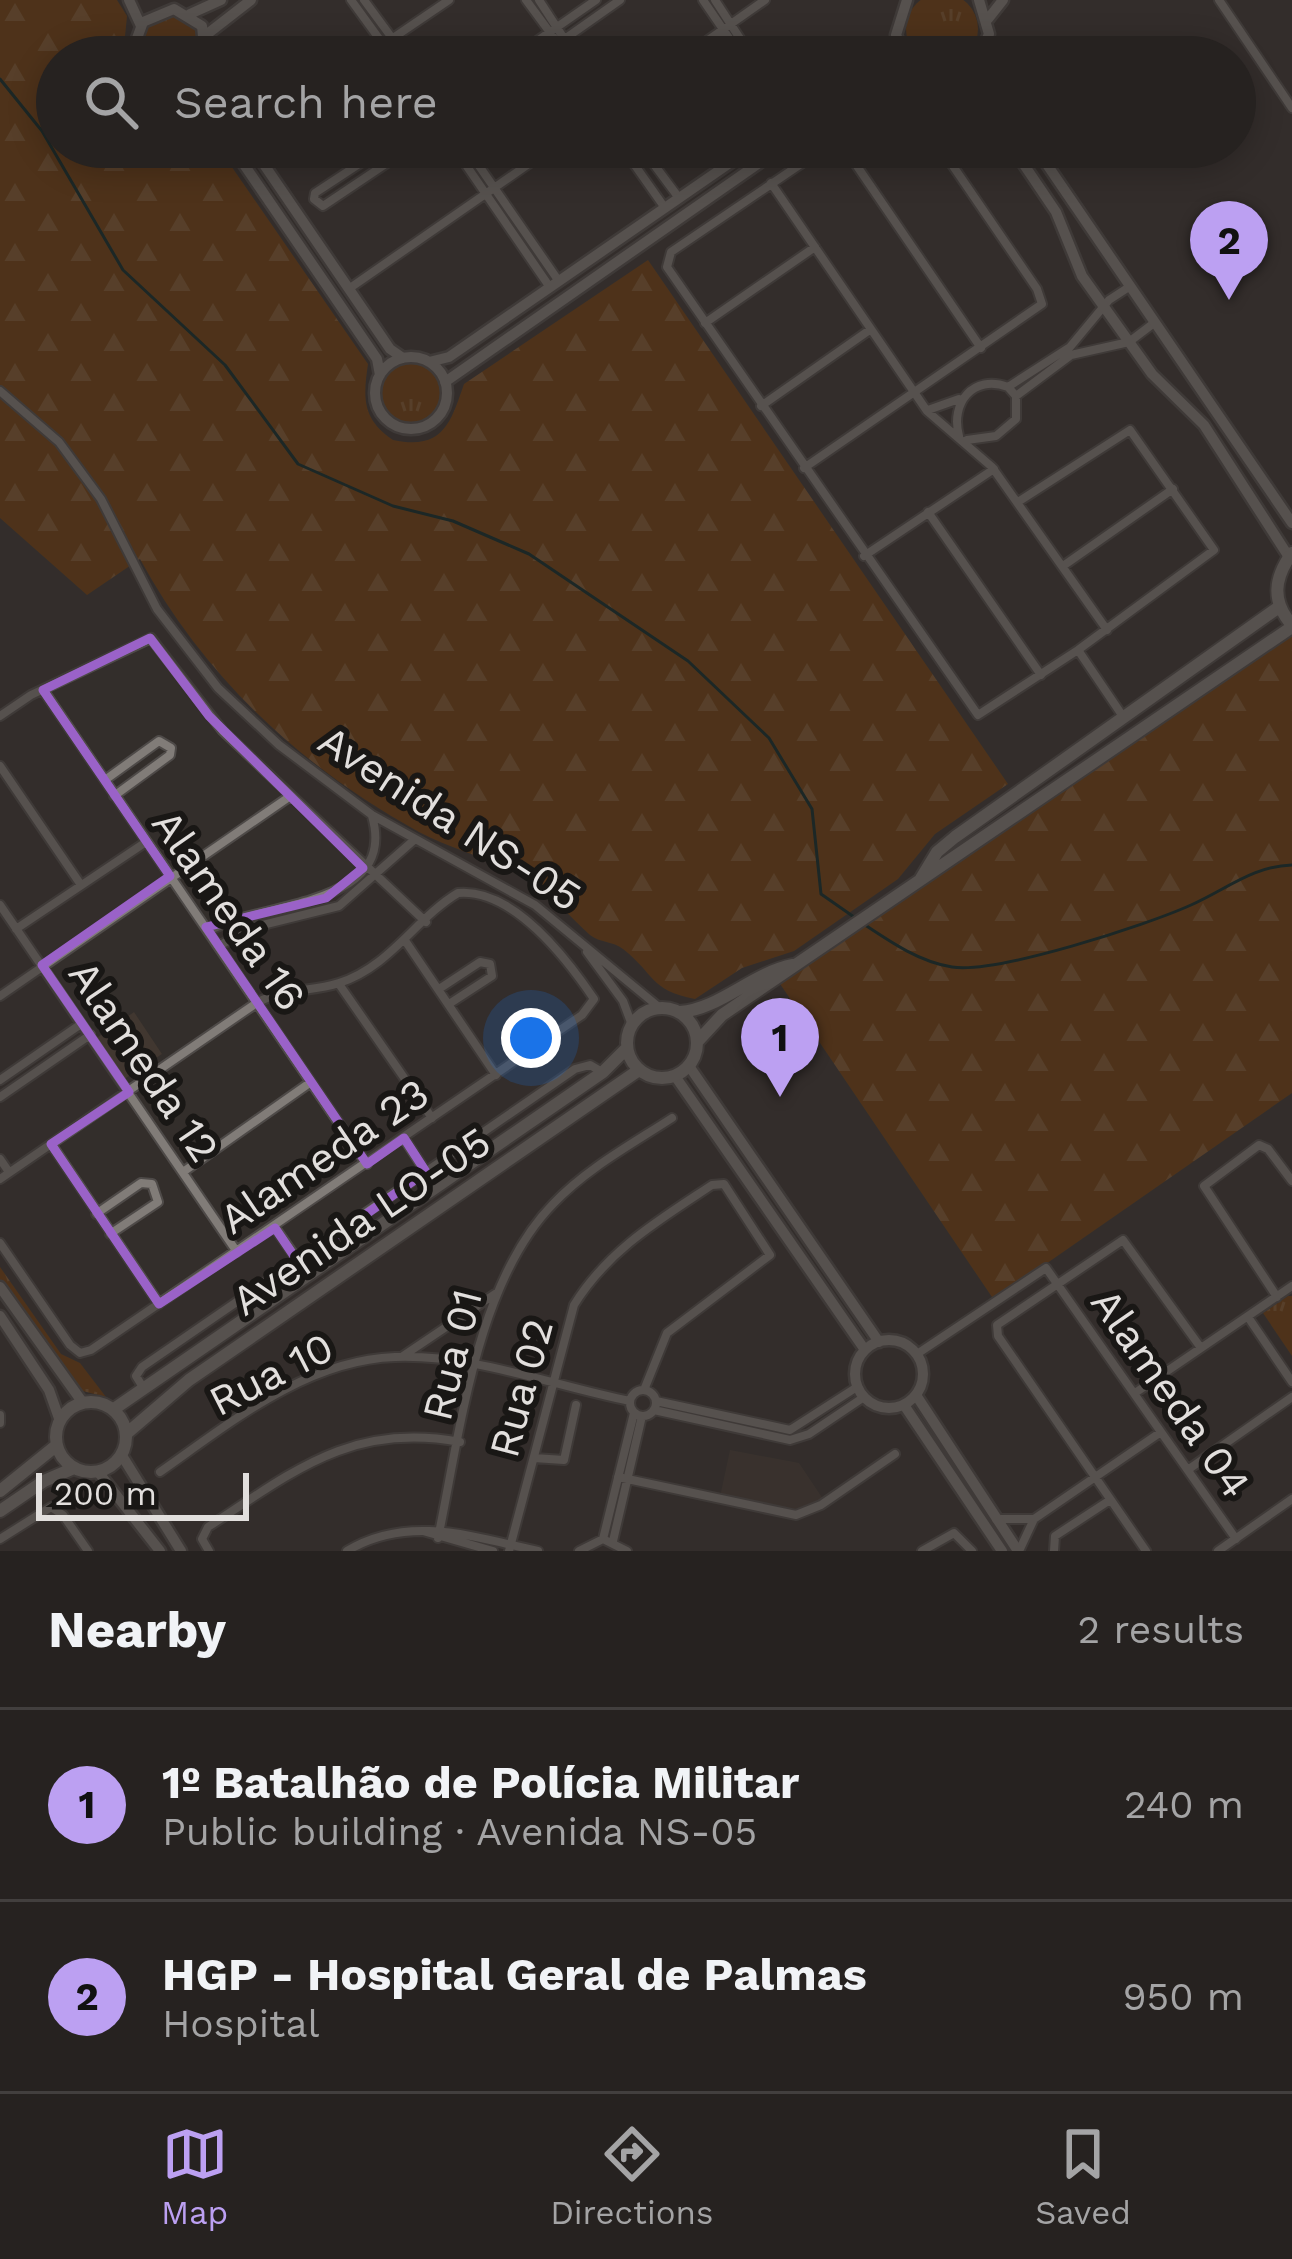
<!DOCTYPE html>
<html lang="en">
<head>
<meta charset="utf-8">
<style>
	:root { --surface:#262220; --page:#322f2d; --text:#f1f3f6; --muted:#a4a4a5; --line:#423f3e; --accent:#bca0f2 }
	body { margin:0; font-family:"Work Sans",sans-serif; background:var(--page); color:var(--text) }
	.scale { position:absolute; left:36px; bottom:30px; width:213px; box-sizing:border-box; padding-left:12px; border:6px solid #e2dfdd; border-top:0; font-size:33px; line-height:42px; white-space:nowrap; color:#e2dfdd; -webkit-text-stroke:9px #191715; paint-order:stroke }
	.you { position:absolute; left:531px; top:1038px; width:42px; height:42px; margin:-30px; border:9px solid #fff; border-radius:50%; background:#1a73e8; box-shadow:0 0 0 18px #1a73e833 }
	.badge { display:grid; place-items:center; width:78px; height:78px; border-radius:50%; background:var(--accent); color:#111; font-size:39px; font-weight:700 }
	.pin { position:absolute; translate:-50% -99px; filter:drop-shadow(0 3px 6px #0008) }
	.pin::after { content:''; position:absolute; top:63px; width:42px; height:36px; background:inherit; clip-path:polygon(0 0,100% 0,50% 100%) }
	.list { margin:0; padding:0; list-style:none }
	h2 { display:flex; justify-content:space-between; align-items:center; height:156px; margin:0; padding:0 48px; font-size:51px }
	h2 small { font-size:39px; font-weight:400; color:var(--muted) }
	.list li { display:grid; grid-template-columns:78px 1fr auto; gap:36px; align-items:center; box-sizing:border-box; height:192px; padding:0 48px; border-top:3px solid var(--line) }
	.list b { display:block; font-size:45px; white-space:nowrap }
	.list p { margin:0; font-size:39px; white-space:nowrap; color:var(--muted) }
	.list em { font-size:39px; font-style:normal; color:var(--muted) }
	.icon { flex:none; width:66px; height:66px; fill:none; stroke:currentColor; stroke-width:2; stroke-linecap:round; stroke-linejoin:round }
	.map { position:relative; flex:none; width:1292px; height:1551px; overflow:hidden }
	.search { position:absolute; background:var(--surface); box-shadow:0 6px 30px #0003; left:36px; right:36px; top:36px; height:132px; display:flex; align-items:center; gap:30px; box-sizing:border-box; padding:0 42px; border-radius:66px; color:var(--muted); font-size:45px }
	.sheet { height:540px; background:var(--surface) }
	nav { display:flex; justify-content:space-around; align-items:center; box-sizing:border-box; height:168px; border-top:3px solid var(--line); background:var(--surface); font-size:33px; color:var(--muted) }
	nav a { display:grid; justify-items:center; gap:6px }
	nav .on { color:var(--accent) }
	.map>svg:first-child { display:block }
	.built { fill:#413730 }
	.grass { fill:url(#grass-tufts) }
	.forest { fill:url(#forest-firs) }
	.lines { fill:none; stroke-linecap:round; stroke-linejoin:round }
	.stream { stroke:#00211f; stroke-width:3 }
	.minor-casing { stroke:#4e4a48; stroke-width:12 }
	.tertiary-casing { stroke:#4e4a48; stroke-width:15 }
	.secondary-casing { stroke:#4e4a48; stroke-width:16 }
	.minor { stroke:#817c78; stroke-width:8 }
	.tertiary { stroke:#817c78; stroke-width:10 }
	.secondary { stroke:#817c78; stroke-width:12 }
	.marked { fill:none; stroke:#9a62c8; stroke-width:9; stroke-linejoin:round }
	.labels { text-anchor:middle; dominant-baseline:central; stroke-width:12; stroke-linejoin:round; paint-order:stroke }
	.street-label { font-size:42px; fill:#e2dfdd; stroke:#191715 }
</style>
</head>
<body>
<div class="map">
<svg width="1292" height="1551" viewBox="0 0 1292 1551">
	<defs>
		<pattern id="grass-tufts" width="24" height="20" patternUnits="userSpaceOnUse" patternTransform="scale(3)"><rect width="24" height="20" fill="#6f3905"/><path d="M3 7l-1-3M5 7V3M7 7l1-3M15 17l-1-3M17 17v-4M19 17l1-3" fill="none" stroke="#835529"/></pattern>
		<pattern id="forest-firs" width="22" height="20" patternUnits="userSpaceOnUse" patternTransform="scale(3)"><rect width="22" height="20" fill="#6f3905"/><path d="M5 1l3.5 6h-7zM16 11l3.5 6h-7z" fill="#835529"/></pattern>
	</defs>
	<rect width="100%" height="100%" fill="#332e2b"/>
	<!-- built -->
	<path class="built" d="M134 1012 162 1054 123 1080 95 1039Z
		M730 1450 799 1463 823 1499 792 1511 720 1497Z"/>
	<!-- grass -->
	<path class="grass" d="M906 29a36 36 0 1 1 72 0a36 36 0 1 1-72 0Z
		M169 13C192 20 206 30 199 57H143L140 44 148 23Z
		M380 394a31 31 0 1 1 62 0a31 31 0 1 1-62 0Z
		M0 1267 61 1354 80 1363 106 1397 71 1388 0 1289Z
		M1288 1296H1292V1356L1263 1313Z"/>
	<!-- forest -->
	<path class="forest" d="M0 0H117L127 16 123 57H57V147H218L368 364C363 398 362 419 393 440 444 451 451 421 464 384L648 260 1008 784 935 834 898 879 794 951 742 968 695 999C649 990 655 974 623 949 613 941 600 943 590 935 571 918 556 899 536 885 500 860 457 852 419 832 301 767 204 677 140 559L87 595 0 518Z
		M1292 627V1093L994 1300 774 975Z"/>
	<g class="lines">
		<!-- stream -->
		<path class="stream" d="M0 79 42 131 123 270 225 365 298 464 393 506 453 521 529 554 688 661 769 738 812 809 821 894 854 917
			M862 923C889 941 919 962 952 967 997 974 1147 925 1191 905 1227 889 1253 866 1292 865"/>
		<!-- minor casing -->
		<g class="minor-casing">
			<path id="minor" d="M351 0 383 44
				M364 0 392 38
				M526 0 568 57
				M539 0 576 57
				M703 0 742 57
				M715 0 752 57
				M1219 0 1292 108
				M365 57 449 0
				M514 57 596 0
				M539 57 620 0
				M684 57 765 0
				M385 147 315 193 314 199 323 206 411 147
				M432 147 439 158 456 148
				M466 147 558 280
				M622 147 665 208
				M641 147 679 198
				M826 147 671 252 667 267 978 715 1078 650 1214 550 1130 430 1018 502
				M844 147 981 348
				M455 149 549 286
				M771 183 927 411 992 467 1107 630
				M350 288 553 147
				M705 323 815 247
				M1008 387 1070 347 1109 300 1129 287
				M0 391 59 442 101 499 157 609 218 688 279 745 372 815 535 905 660 1008
				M1016 396 1071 355 1129 342 1154 323
				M761 406 871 329
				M928 410 959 399
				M959 436C950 403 973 374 1008 387L1016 396V419L996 436 967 440
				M804 468 1042 304 1037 289 940 147
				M928 512 1041 675
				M864 556 994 469
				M1063 566 1173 489
				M1078 650 1124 718
				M43 690 367 1164
				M0 716 31 695 151 638 223 731 426 922
				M0 766 81 885
				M105 780 159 741 171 748 170 755 114 796
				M0 905 237 1252
				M16 929 146 842
				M209 931C257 902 399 909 372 816
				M406 942 496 1075
				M219 946 250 928 339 906 414 840
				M587 952 623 1001 632 1025
				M339 984 432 1118
				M439 989 480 962 490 964 492 976 449 1004
				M0 996 289 797
				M0 1080 81 1024
				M0 1097 90 1035
				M404 1138 436 1187
				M51 1144 159 1304
				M0 1159 9 1172
				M183 1172 311 1082
				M0 1179 258 1002C285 988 312 992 339 983 390 967 416 918 458 893 513 888 567 959 594 999L582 1015 91 1350 80 1353 70 1345 0 1243
				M96 1214 141 1183 152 1184 158 1202 110 1234
				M275 1228 308 1275
				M1277 1297 1204 1186 1259 1145 1268 1149 1292 1181
				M1248 1317 1292 1382
				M917 1354 1046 1268 1236 1539
				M403 1356 495 1294
				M144 1389 136 1376 142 1367 575 1069 590 1065 602 1072
				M630 1403a13 13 0 1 1 26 0a13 13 0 1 1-26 0Z
				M1135 1393 1292 1286
				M656 1401 790 1430 857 1387
				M654 1410 790 1440 809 1434 864 1397
				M0 1415V1423
				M534 1458 564 1460 576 1405
				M1189 1469 1292 1397
				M160 1472C230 1423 306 1360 395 1357 473 1354 554 1386 630 1401
				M618 1477 796 1515 821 1505 895 1454
				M996 1519H1034
				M423 1531 493 1551
				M438 1538C460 1433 476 1283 553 1204 586 1169 632 1144 672 1118
				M0 1539 51 1507 63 1515 88 1551
				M603 1539 634 1413
				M613 1541 642 1416
				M209 1551 202 1539 208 1527C294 1471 352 1422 460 1442
				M347 1551C408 1514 474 1537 538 1551
				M509 1551 574 1305C608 1250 659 1220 712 1185L724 1184 770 1255 667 1333 644 1390
				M579 1551 603 1539 627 1551
				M922 1551 954 1533 972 1551
				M1019 1551 1034 1519 1161 1432
				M1054 1551 1055 1536 1110 1500
				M1146 1551 998 1336 997 1325 1123 1240 1201 1348
				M1218 1551 1292 1499"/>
		</g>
		<!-- tertiary casing -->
		<g class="tertiary-casing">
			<path id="tertiary" d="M129 0 141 26
				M979 0 989 34 979 57
				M190 14 221 0
				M988 19 1003 0
				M206 35 251 0
				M138 57 136 41 143 22 174 9 202 26 205 57
				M880 57 898 43
				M906 57 896 35 907 0
				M232 147 377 359 380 375
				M252 147 390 349 403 358
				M1012 147 1056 212 1082 276 1152 374 1204 425 1289 557
				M1035 147 1292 523
				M375 393a36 36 0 1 1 72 0a36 36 0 1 1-72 0Z
				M429 362 449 357 753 147
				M445 382 782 147
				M689 1066 879 1342
				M675 1076 865 1350
				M0 1287 83 1403
				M0 1316 49 1390 60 1421
				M855 1374a34 34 0 1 1 68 0a34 34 0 1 1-68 0Z
				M916 1395 1018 1551
				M904 1405 1002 1551
				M121 1454 181 1551
				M99 1473 160 1551"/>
		</g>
		<!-- secondary casing -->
		<g class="secondary-casing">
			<path id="secondary" d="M1292 553C1274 578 1271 601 1292 625
				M920 880 937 852 955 837 1279 607
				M627 1043a35 35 0 1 1 70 0a35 35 0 1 1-70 0Z
				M680 1012C720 1009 752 973 793 965
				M698 1041 722 1015 1292 627
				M56 1437a35 35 0 1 1 70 0a35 35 0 1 1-70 0Z
				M114 1409 603 1072 627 1048
				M126 1434 189 1380 639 1070
				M0 1491 57 1445
				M0 1511 44 1481 74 1468"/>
		</g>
		<!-- minor -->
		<use href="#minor" class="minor"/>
		<!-- tertiary -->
		<use href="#tertiary" class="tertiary"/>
		<!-- secondary -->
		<use href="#secondary" class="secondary"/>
	</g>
	<!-- marked area -->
	<path d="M0 0H1292V1551H0ZM150 638 209 716 363 868 326 898 206 927 367 1164 404 1138 426 1172 298 1262 275 1228 159 1304 51 1144 129 1092 42 965 170 876 43 690Z" fill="#332e2b" fill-opacity=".55" fill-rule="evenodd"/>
	<path class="marked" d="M150 638 209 716 363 868 326 898 206 927 367 1164 404 1138 426 1172 298 1262 275 1228 159 1304 51 1144 129 1092 42 965 170 876 43 690Z"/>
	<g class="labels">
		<!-- street labels -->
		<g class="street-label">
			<text transform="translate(450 818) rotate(33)">Avenida NS-05</text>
			<text transform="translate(229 910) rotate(55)">Alameda 16</text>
			<text transform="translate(144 1061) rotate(56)">Alameda 12</text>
			<text transform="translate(324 1156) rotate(-34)">Alameda 23</text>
			<text transform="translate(361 1221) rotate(-34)">Avenida LO-05</text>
			<text transform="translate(452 1355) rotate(-76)">Rua 01</text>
			<text transform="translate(271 1374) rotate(-27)">Rua 10</text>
			<text transform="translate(521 1388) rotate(-75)">Rua 02</text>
			<text transform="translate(1171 1393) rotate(55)">Alameda 04</text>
		</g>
	</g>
</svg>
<div class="scale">200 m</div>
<div class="you"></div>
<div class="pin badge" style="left:780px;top:1097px">1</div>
<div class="pin badge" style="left:1229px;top:300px">2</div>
<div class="search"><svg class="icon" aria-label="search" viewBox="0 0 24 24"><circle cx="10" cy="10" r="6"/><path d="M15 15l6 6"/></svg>Search here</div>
</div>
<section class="sheet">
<h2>Nearby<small>2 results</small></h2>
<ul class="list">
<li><span class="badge">1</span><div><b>1º Batalhão de Polícia Militar</b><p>Public building · Avenida NS-05</p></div><em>240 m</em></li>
<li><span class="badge">2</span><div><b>HGP - Hospital Geral de Palmas</b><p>Hospital</p></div><em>950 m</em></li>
</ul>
</section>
<nav>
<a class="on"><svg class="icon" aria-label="map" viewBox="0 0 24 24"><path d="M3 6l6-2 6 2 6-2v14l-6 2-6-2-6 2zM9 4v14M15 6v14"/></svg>Map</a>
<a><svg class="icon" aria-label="directions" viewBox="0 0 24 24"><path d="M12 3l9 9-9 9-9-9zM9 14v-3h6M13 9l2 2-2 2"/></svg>Directions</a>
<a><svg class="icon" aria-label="saved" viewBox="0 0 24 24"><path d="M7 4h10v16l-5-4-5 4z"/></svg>Saved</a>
</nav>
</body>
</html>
